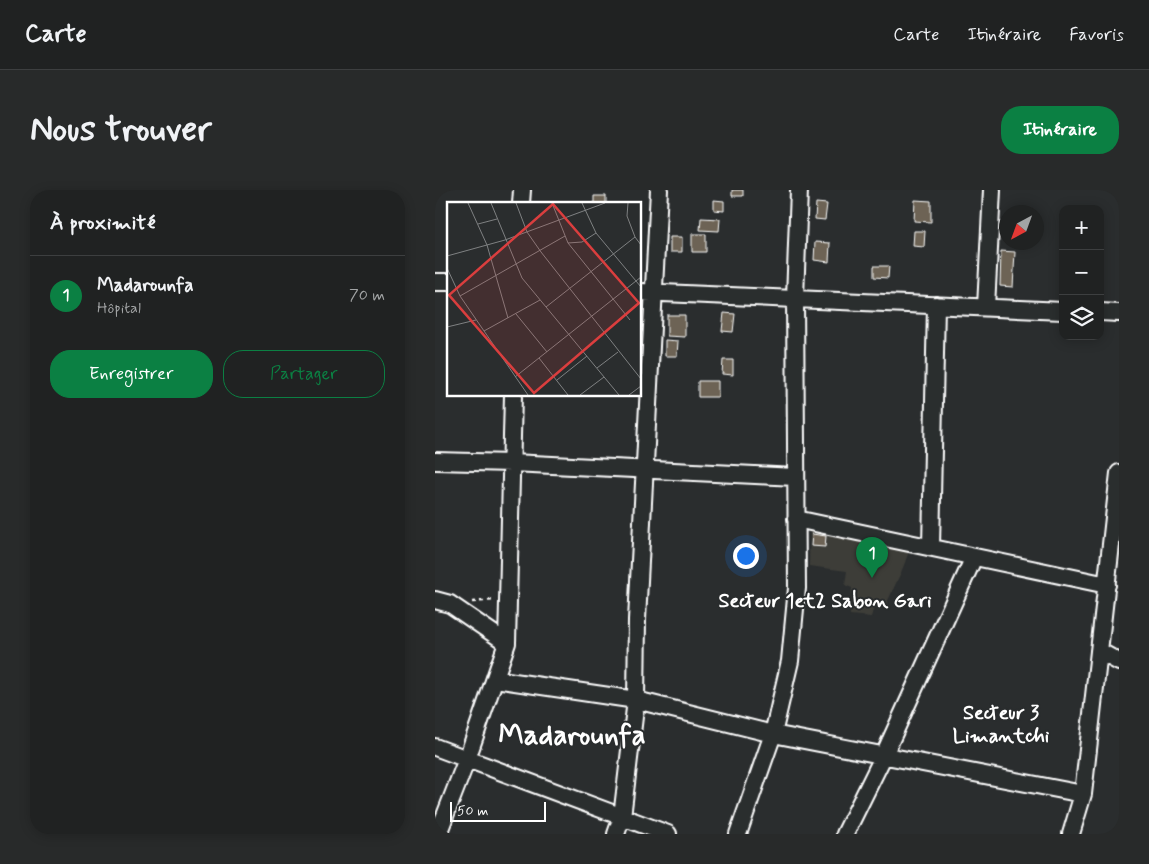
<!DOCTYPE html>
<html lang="fr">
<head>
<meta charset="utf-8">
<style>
	:root { --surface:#202222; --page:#282a2a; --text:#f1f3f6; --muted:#a2a4a5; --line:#3d3f40; --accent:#0b8043 }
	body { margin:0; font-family:Mynerve,sans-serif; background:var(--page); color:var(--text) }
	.controls { position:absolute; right:15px; top:15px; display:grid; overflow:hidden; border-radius:10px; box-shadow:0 2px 12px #0003 }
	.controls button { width:45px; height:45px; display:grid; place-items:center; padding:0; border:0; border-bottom:1px solid var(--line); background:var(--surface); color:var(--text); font:25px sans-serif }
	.compass { position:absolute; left:564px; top:15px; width:45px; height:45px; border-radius:50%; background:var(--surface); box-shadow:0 2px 12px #0003; rotate:221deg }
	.scale { position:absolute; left:15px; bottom:12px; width:96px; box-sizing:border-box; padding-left:5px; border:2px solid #fff; border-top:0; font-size:14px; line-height:18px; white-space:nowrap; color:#fff; -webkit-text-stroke:4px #2a2d2e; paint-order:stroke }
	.you { position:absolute; left:310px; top:365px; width:18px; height:18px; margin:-12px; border:4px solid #fff; border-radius:50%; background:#1a73e8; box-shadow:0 0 0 8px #1a73e833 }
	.badge { display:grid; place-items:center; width:32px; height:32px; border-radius:50%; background:var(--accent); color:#fff; font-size:16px; font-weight:700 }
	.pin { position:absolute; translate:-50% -41px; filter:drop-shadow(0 1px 2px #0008) }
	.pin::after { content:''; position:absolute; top:26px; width:18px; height:15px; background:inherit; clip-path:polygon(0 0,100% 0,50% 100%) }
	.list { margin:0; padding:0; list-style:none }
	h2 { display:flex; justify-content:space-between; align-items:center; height:65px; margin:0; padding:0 20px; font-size:21px }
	h2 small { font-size:16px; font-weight:400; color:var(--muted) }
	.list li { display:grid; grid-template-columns:32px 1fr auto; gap:15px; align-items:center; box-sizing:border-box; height:80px; padding:0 20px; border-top:1px solid var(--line) }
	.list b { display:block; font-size:19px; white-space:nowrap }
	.list p { margin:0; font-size:16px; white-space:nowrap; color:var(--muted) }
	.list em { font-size:16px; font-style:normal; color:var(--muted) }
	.actions { display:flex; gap:10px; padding:15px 20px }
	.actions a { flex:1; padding:11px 0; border:1px solid var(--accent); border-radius:20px; text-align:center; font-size:18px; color:var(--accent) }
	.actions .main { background:var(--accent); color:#fff }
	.icon { flex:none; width:28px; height:28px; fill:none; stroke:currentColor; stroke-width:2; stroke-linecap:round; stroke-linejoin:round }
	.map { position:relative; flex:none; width:684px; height:644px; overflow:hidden; border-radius:20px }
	header { display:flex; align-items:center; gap:30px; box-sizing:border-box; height:70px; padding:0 25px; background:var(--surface); border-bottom:1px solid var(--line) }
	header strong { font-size:24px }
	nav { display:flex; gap:28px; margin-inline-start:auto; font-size:18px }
	.intro { display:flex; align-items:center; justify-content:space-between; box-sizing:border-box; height:120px; padding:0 30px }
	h1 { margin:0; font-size:35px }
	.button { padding:12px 22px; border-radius:20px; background:var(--accent); color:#fff; font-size:18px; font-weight:700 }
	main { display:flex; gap:30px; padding:0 30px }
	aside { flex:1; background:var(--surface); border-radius:20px; box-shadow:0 2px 12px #0003 }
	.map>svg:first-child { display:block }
	.built { fill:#3e3e39 }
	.building { fill:#6d6454; stroke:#fff }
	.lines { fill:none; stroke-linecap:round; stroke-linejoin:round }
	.minor-casing { stroke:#fff; stroke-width:20 }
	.path { stroke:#fff; stroke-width:2.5; stroke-dasharray:4 4; stroke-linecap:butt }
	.minor { stroke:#2a2d2e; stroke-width:16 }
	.labels { text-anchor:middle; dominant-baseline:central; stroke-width:4; stroke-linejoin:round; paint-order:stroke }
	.neighbourhood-label { font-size:20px; font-weight:bold; fill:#fff; stroke:#2a2d2e }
	.town-label { font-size:29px; font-weight:bold; fill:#fff; stroke:#2a2d2e }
	.inset-road { fill:none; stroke:#7f8182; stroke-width:1 }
	.view { fill:#da3e3e; fill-opacity:0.15; stroke:#da3e3e; stroke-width:2.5 }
	.inset-edge { fill:none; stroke:#fff; stroke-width:2.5 }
</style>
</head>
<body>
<header>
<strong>Carte</strong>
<nav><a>Carte</a><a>Itinéraire</a><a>Favoris</a></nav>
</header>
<div class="intro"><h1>Nous trouver</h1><a class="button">Itinéraire</a></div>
<main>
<aside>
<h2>À proximité<small></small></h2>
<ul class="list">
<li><span class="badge">1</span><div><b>Madarounfa</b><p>Hôpital</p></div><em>70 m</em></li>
</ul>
<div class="actions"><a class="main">Enregistrer</a><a>Partager</a></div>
</aside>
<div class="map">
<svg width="684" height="644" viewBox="0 0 684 644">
	<rect width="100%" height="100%" fill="#2a2d2e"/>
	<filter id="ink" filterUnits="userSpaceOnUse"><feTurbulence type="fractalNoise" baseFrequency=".02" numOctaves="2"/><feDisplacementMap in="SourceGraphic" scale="10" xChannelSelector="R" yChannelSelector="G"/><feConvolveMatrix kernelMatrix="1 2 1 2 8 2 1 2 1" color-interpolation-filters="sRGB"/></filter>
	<g filter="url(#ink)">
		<!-- built -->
		<path class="built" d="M375 336 475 359 467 380 450 417 440 413 436 427 415 425 417 398 410 395 412 381 374 376Z"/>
		<!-- building -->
		<path class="building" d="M297 0H308V6H297Z
			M159 6H171V14H159Z
			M279 10 289 11V21L279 20Z
			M480 10 496 11V32L479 31Z
			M381 13 392 14 390 30 380 29Z
			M266 28 285 29 284 41 265 40Z
			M479 41H490L489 57 478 56Z
			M257 44H271V62H257Z
			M235 47H247V62H235Z
			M380 52 395 53 394 72 379 70Z
			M566 61 580 62 578 97 565 96Z
			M439 76H454L453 88 439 87Z
			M289 123 300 124 298 142 287 141Z
			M232 125H250V147L232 146Z
			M230 150 243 151 242 166H230Z
			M288 170H298V185L287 184Z
			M263 191H283V207H263Z
			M377 344 391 346 390 357 376 356Z"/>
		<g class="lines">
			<!-- minor casing -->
			<g class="minor-casing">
				<path id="minor" d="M86 14 87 0
					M0 92H14
					M205 102 628 121
					M551 117 557 0
					M665 122 684 123
					M0 271 77 273 360 287
					M361 329 672 395
					M496 357 501 115
					M0 410 15 414 72 453
					M664 461 684 472
					M60 489 201 510 338 544 648 604
					M0 557 233 644
					M3 644 32 569 72 453 78 205
					M181 644 187 627 201 510 202 430 224 0
					M303 644 338 544 355 471 362 398 360 108 364 0
					M410 644 449 565 539 367
					M636 644 648 604 684 283"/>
			</g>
			<!-- path -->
			<path class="path" d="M37 412 59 410"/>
			<!-- minor -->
			<use href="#minor" class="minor"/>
		</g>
	</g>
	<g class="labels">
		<!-- neighbourhood labels -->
		<g class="neighbourhood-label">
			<text x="390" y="411">Secteur 1et2 Sabon Gari</text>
			<text x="566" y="523">Secteur 3<tspan x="566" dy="23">Limantchi</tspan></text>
		</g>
		<!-- town labels -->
		<g class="town-label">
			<text x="137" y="546">Madarounfa</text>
		</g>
	</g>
	<!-- overview -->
	<g transform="translate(12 12)">
		<rect width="194" height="194" fill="#2a2d2e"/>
		<path class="inset-road" d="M21 1 40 43 61 116M44 1 75 76 172 193M69 1 80 30 94 50 194 177M105 1 121 41 183 118M135 1 149 31 194 85M181 1 180 14 188 35M31 22 50 17M121 41 135 40 149 31M0 54 58 38 158 1M0 66 13 94 81 193M13 94 118 34M99 105 188 35 194 43M69 112 100 150M0 125 29 118M37 129 93 98M92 156 121 193M150 166 171 150M68 175 194 75M110 178 140 154M133 193 157 175M182 193 194 184"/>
		<path class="view" d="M106 2 192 101 87 191 2 93Z"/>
		<rect width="194" height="194" class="inset-edge"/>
	</g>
</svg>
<div class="controls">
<button>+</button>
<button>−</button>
<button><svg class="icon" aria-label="layers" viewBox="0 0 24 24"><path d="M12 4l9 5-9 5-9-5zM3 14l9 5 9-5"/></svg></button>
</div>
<svg class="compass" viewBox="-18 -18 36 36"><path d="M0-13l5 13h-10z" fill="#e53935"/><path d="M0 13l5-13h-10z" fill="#a2a4a5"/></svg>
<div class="scale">50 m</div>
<div class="you"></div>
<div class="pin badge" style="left:437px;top:388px">1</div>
</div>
</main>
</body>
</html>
